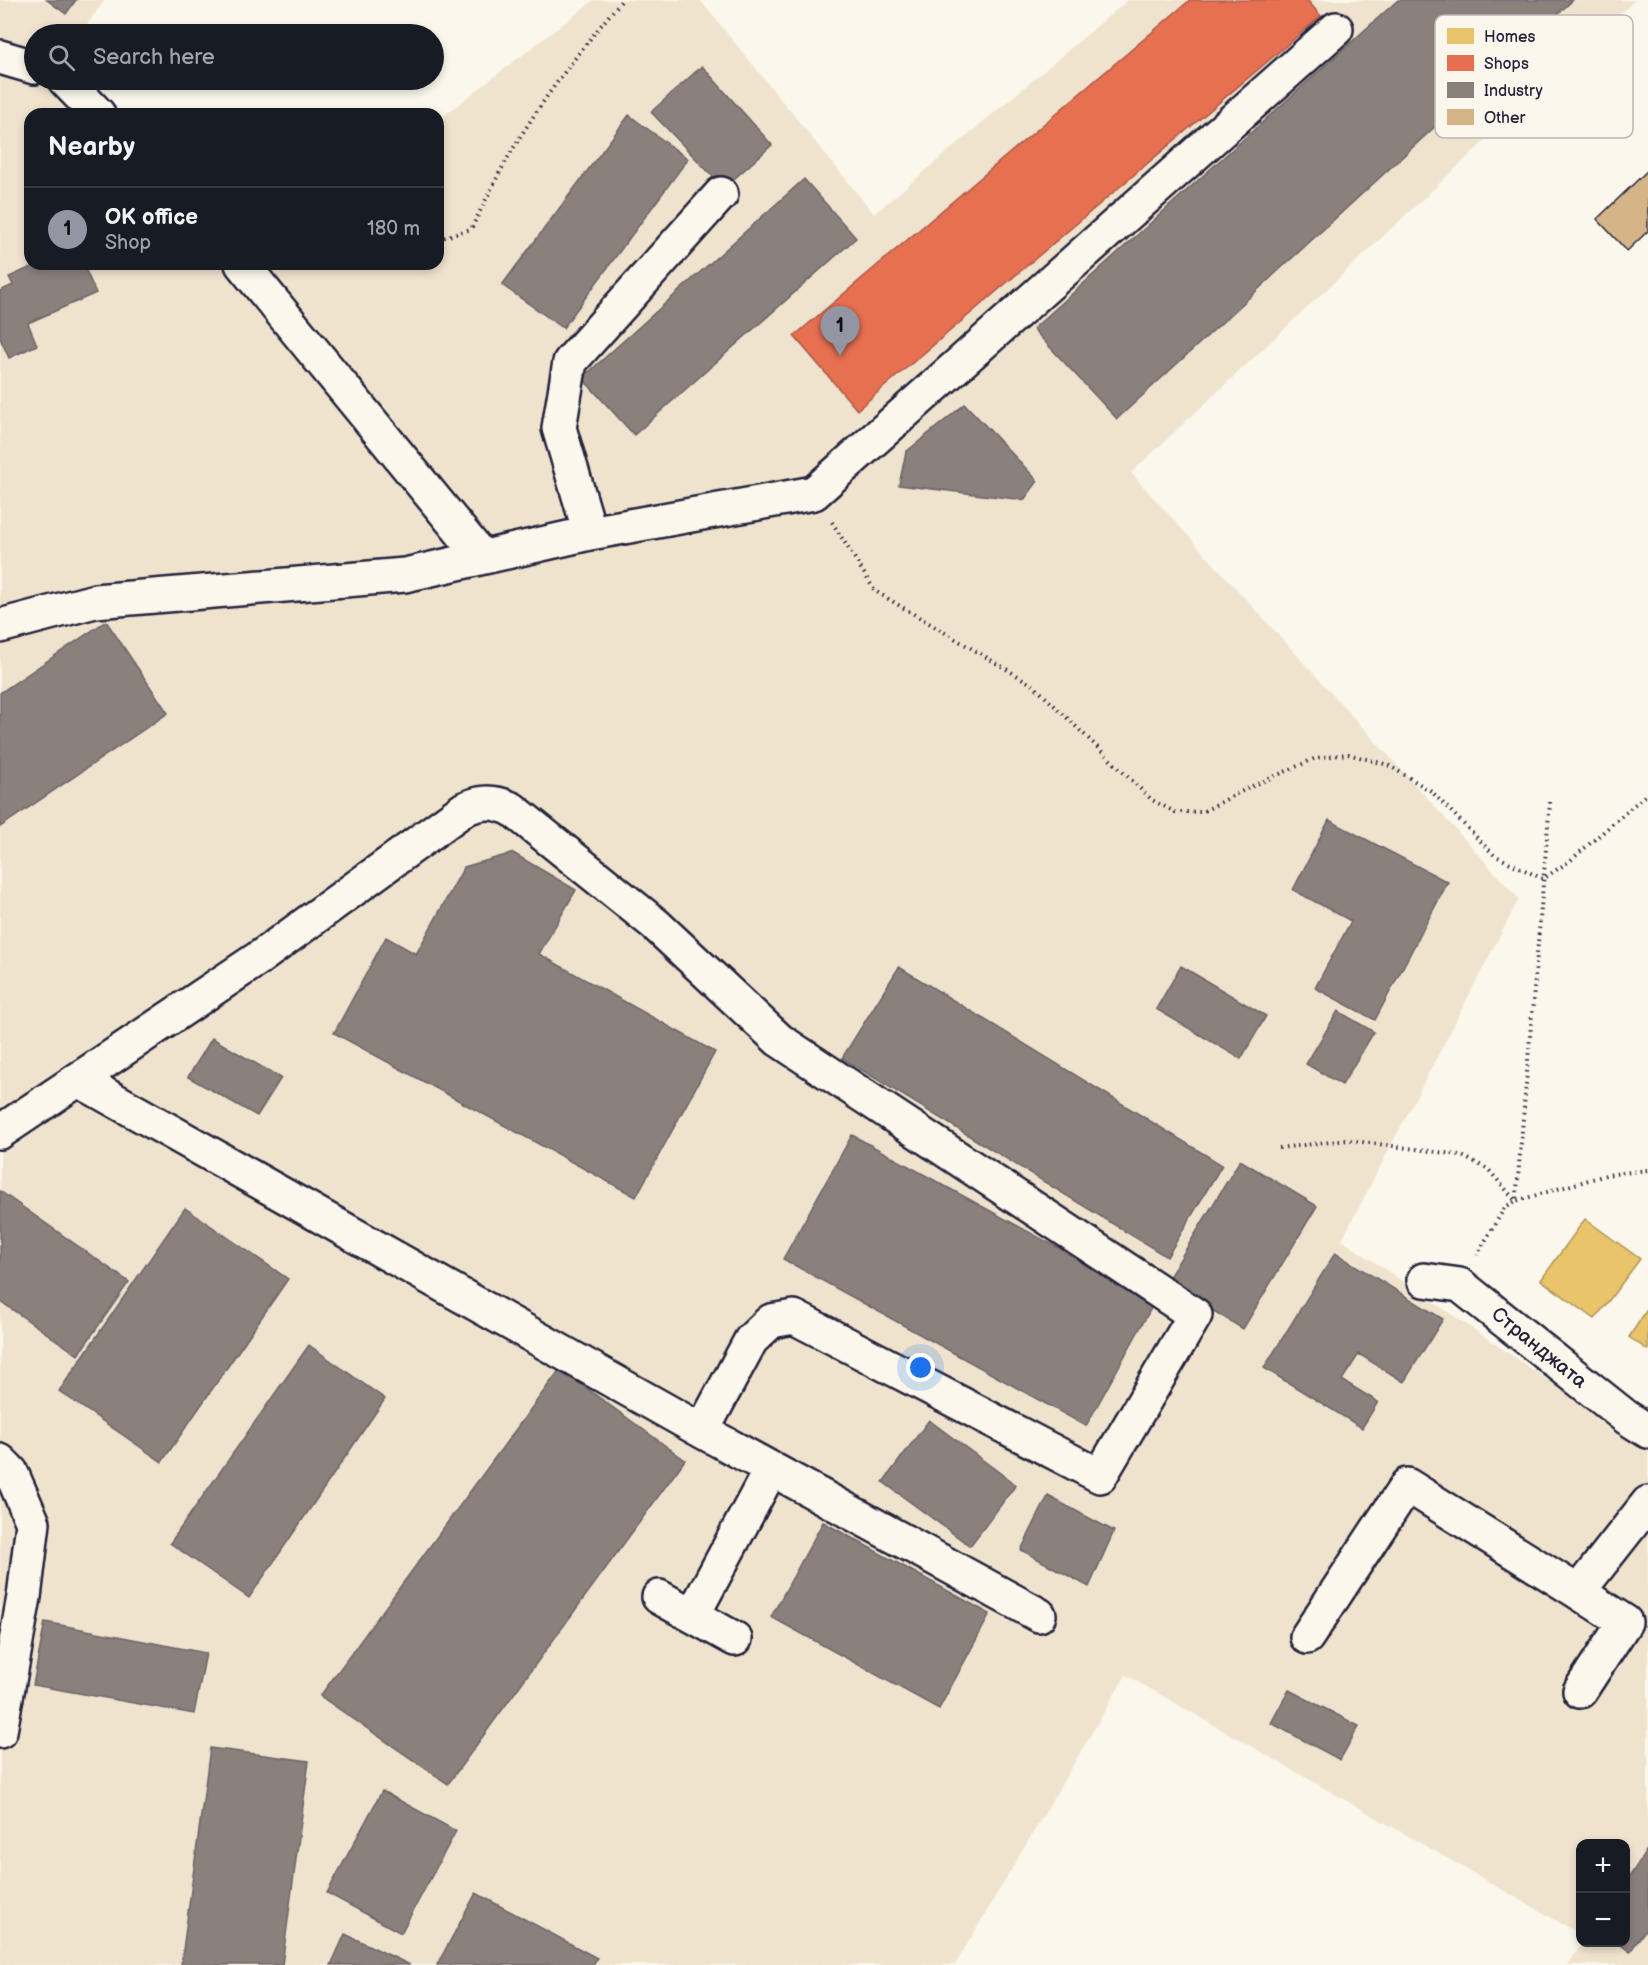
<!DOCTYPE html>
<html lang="en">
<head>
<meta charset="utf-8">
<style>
	:root { --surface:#171b24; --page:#20242c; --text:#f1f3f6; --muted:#9ea1a6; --line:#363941; --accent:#9495a2 }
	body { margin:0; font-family:"Balsamiq Sans",sans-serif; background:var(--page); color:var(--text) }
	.controls { position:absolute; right:18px; bottom:18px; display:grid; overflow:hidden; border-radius:12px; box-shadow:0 3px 9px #0003 }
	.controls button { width:54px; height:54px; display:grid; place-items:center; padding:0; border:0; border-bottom:2px solid var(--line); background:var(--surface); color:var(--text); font:30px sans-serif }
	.you { position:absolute; left:921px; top:1368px; width:21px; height:21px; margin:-15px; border:4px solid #fff; border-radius:50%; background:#1a73e8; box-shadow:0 0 0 9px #1a73e833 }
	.badge { display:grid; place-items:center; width:39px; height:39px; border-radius:50%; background:var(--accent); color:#111; font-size:20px; font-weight:700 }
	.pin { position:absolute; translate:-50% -50px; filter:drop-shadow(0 2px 3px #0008) }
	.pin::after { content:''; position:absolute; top:32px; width:21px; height:18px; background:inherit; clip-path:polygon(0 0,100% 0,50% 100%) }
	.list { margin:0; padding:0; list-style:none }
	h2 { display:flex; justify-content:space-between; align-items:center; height:78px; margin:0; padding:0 24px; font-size:26px }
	h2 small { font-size:20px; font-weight:400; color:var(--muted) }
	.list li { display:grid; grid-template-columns:39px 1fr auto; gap:18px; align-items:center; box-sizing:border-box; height:84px; padding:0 24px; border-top:2px solid var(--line) }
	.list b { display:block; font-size:22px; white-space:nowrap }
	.list p { margin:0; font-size:20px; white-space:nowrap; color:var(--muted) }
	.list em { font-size:20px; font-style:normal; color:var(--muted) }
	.icon { flex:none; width:33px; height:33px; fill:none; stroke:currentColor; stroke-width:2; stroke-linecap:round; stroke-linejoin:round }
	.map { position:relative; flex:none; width:1648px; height:1965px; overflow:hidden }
	.search { position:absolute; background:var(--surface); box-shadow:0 3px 9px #0003; left:24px; top:24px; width:420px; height:66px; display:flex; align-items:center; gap:15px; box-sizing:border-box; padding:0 21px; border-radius:33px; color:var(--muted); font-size:22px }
	.panel { position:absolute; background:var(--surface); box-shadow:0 3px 9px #0003; left:24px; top:108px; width:420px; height:162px; border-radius:18px }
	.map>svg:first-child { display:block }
	.built { fill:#f0e3ce }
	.homes { fill:#e9c46a; stroke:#ad935c; stroke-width:1.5 }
	.shops { fill:#e76f51; stroke:#ac584a; stroke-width:1.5 }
	.industry { fill:#8a817c; stroke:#6b6468; stroke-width:1.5 }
	.building { fill:#d5b588; stroke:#22223b; stroke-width:1.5 }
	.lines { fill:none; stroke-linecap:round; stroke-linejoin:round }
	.minor-casing { stroke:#22223b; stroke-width:38 }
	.path { stroke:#22223b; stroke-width:4; stroke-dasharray:1.5 4.5; stroke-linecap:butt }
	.minor { stroke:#fbf7ec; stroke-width:33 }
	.labels { text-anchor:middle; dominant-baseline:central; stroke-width:6; stroke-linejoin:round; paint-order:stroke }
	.street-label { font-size:20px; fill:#22223b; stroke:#fbf7ec }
	.key { fill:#fbf7ec; stroke:#bab7b7; stroke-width:1.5 }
	.key-label { font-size:16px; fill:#22223b }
</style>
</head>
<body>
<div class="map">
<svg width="1648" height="1965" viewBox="0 0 1648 1965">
	<rect width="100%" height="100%" fill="#fbf7ec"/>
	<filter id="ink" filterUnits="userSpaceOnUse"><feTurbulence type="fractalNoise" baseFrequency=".0167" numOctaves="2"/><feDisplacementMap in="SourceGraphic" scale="12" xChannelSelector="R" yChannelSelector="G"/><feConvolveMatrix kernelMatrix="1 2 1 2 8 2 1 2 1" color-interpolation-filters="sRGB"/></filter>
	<g filter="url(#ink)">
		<!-- built -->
		<path class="built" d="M0 0H105L80 34H34V80H79L113 114H30V264H438V120L594 0H700L874 214 1128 0H1635L1131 473 1519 899 1342 1240 1648 1448V1965H1568L1582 1943 1626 1942V1844H1580V1934L1126 1675 955 1965H0Z"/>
		<!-- homes -->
		<path class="homes" d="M1585 1219 1640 1259 1595 1319 1541 1280Z
			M1648 1308V1350L1629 1337Z"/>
		<!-- shops -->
		<path class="shops" d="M1190 0H1307L1321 16 857 410 794 336Z"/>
		<!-- industry -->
		<path class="industry" d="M47 0H76L66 14Z
			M1398 0H1573L1117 419 1033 329Z
			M702 66 772 145 724 188 651 112Z
			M629 115 688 159 563 328 502 285Z
			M804 179 856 238 634 435 582 378Z
			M38 264H83L96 293 28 323 37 345 9 358 0 338V291L13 285 9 277Z
			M965 404 1038 481 1024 500 899 485 906 452Z
			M106 621 168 713 0 827V693Z
			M1329 820 1448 882 1375 1020 1315 988 1351 921 1293 890Z
			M513 853 576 890 539 954 715 1052 636 1197 334 1033 386 937 416 954 464 867Z
			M1181 966 1266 1016 1241 1059 1156 1009Z
			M899 967 1222 1165 1167 1257 842 1058Z
			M1338 1011 1374 1032 1342 1085 1306 1064Z
			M212 1038 281 1078 257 1116 188 1077Z
			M852 1135 1155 1301 1086 1426 783 1259Z
			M1240 1160 1317 1206 1243 1329 1166 1282Z
			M0 1191 129 1282 78 1355 0 1301Z
			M185 1208 288 1279 162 1462 59 1391Z
			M1335 1253 1443 1319 1404 1382 1359 1354 1342 1380 1378 1402 1362 1428 1264 1368Z
			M309 1345 385 1399 249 1598 170 1543Z
			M560 1369 685 1460 448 1784 320 1696Z
			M929 1420 1016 1485 970 1546 883 1482Z
			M1048 1496 1114 1531 1089 1587 1021 1550Z
			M823 1522 990 1614 939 1709 771 1617Z
			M45 1622 206 1653 194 1714 33 1685Z
			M1289 1690 1359 1726 1340 1760 1271 1723Z
			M210 1748 309 1761 282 1965H181Z
			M382 1791 456 1831 401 1933 327 1893Z
			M1648 1848V1926L1630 1952 1617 1942H1626V1882Z
			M476 1893 597 1958 593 1965H437Z
			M345 1934 410 1965H331Z"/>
		<!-- building -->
		<path class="building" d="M1648 170V231L1627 251 1597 219Z"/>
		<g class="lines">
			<!-- minor casing -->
			<g class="minor-casing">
				<path id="minor" d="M0 57 34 67
					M65 80 98 114
					M242 264 481 556
					M590 533 559 428 570 362 721 194
					M0 626 95 601 405 575 590 533 814 493 1336 29
					M79 1080 702 1431 1039 1615
					M0 1132 259 958 464 809C482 801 494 801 512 809L655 924 779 1040 1195 1315 1100 1476 794 1317 771 1321 751 1340 702 1431
					M1424 1280 1460 1285 1626 1417 1648 1431
					M0 1461 11 1472 33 1523 24 1597 0 1731
					M1578 1592 1625 1622 1580 1691
					M659 1597 735 1639
					M693 1615 771 1469
					M1307 1637 1407 1485 1578 1592 1648 1503"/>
			</g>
			<!-- path -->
			<path class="path" d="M438 237H445L471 229C484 204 496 178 510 154 542 99 581 49 622 0
				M832 522 875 591 1033 685 1152 800 1175 812H1202L1248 788 1316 758 1348 754 1388 765 1431 791 1494 855 1543 879 1571 860 1648 793
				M1550 802 1516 1201 1606 1175 1648 1170
				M1279 1148 1348 1140 1460 1155 1488 1169 1516 1201 1505 1207 1477 1255"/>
			<!-- minor -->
			<use href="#minor" class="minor"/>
		</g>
	</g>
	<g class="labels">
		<!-- street labels -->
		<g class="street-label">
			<text transform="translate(1539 1348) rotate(39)">Странджата</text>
		</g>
	</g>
	<!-- legend -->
	<rect x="1435" y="15" width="198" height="123" rx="9" class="key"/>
	<rect x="1447" y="28" width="27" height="16" fill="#e9c46a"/>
	<rect x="1447" y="55" width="27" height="16" fill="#e76f51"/>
	<rect x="1447" y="82" width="27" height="16" fill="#8a817c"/>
	<rect x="1447" y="109" width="27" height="16" fill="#d5b588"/>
	<g class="key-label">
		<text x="1484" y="42">Homes</text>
		<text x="1484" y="69">Shops</text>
		<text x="1484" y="96">Industry</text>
		<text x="1484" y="123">Other</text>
	</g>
</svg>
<div class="controls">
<button>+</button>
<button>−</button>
</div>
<div class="you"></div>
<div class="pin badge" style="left:840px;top:356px">1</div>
<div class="search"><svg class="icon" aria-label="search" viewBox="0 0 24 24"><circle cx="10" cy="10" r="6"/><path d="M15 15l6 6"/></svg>Search here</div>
<section class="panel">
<h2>Nearby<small></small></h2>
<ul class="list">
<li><span class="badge">1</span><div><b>OK office</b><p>Shop</p></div><em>180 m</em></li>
</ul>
</section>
</div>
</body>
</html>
